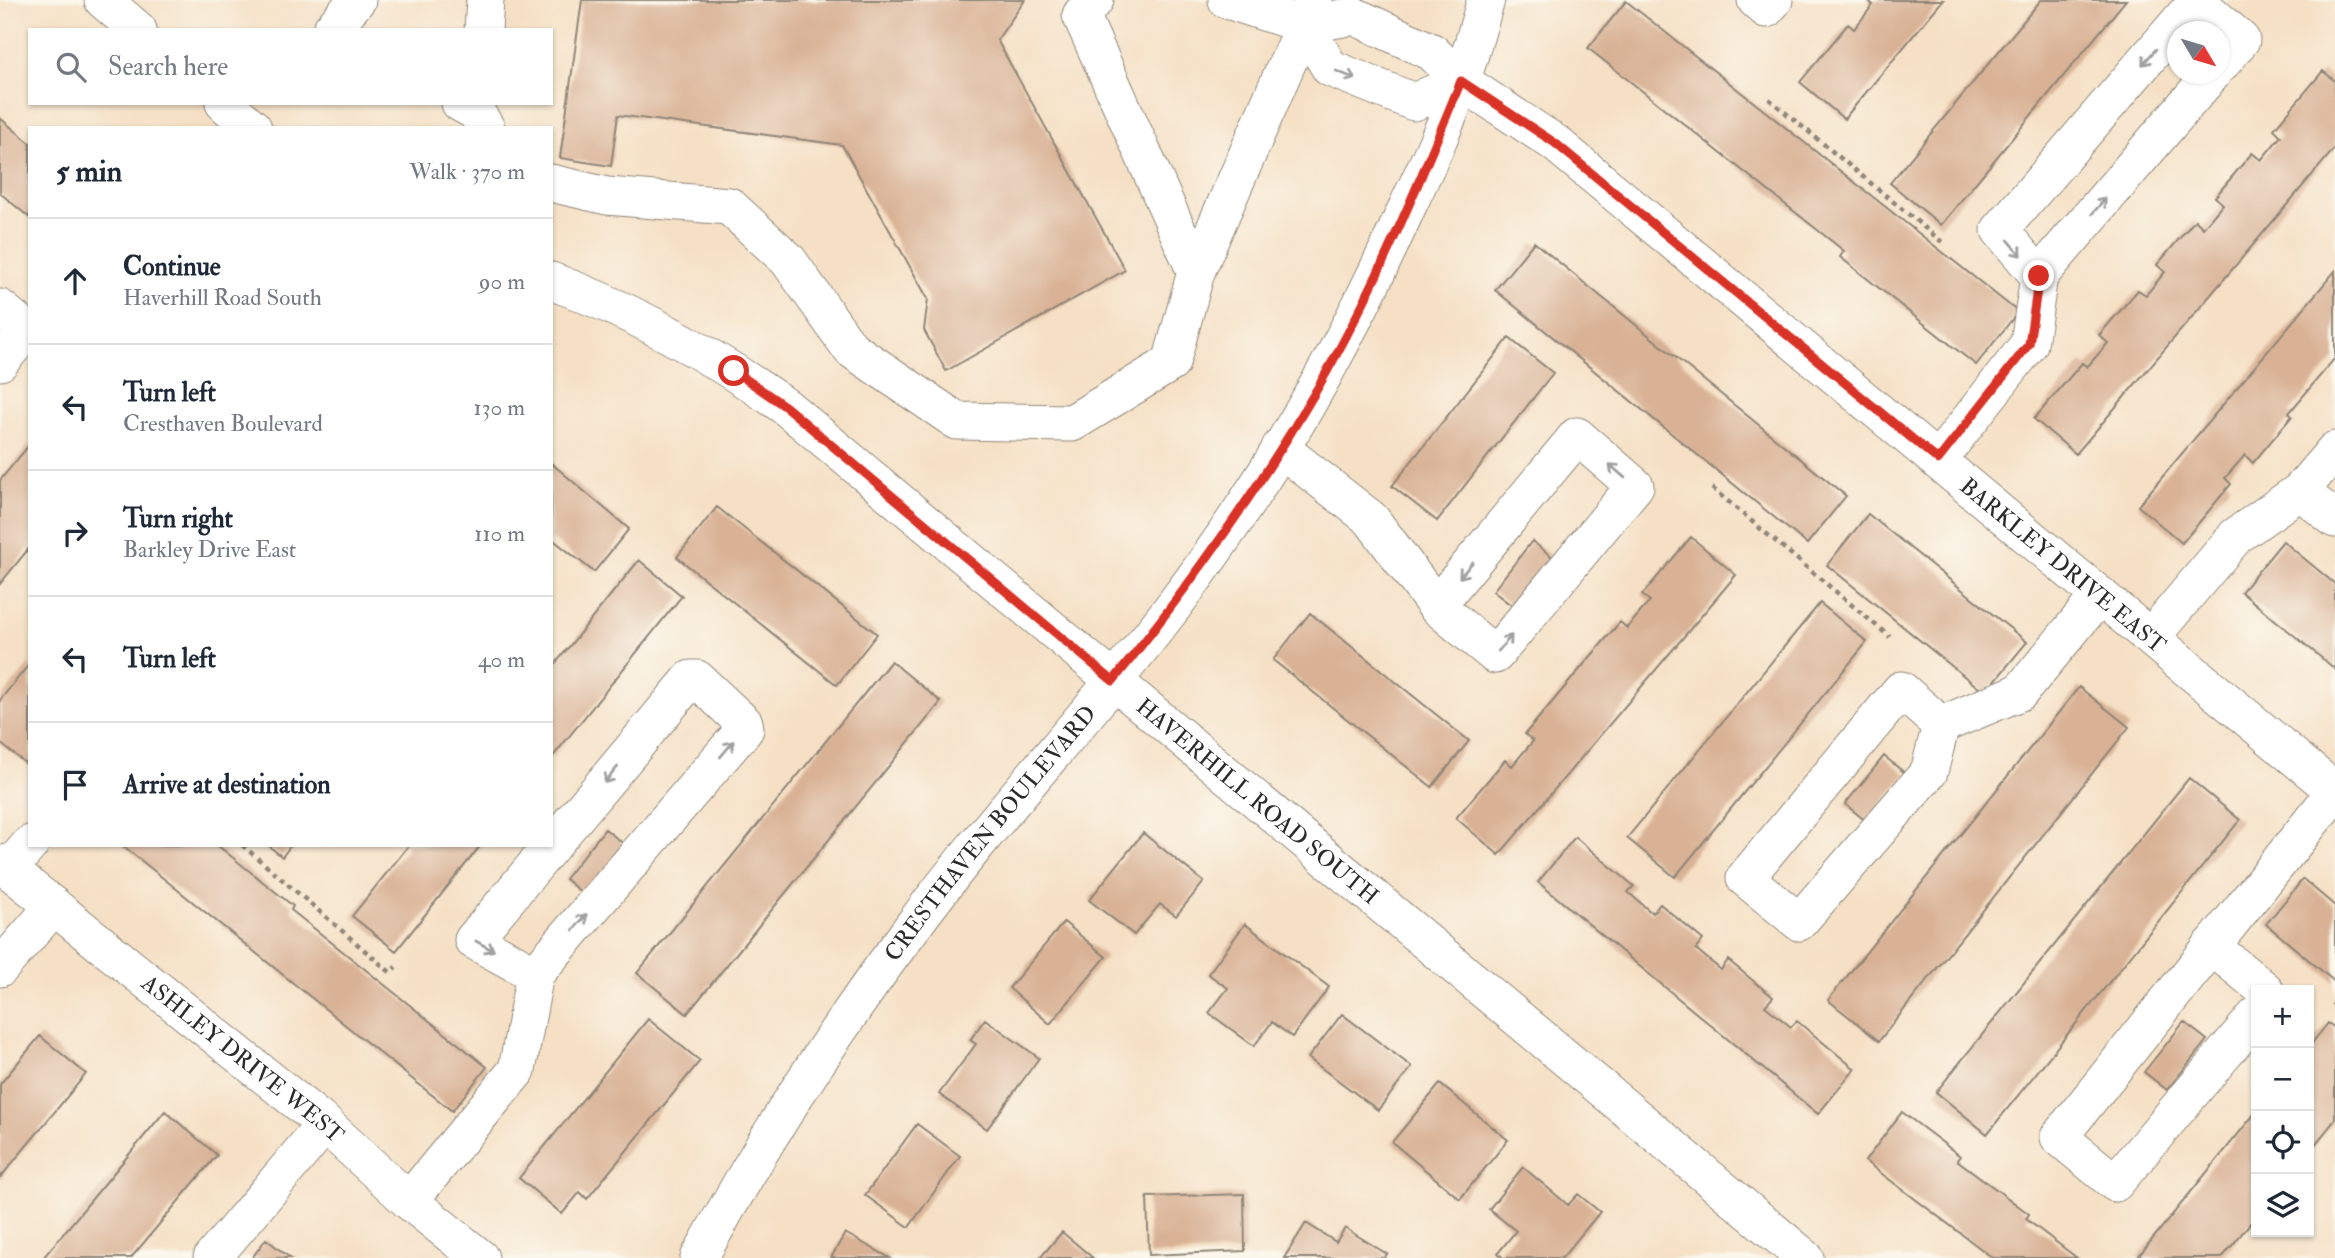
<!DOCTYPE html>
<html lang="en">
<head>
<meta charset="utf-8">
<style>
	:root { --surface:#fff; --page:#f6f6f7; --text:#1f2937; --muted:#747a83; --line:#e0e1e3 }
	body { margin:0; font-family:"IM FELL Double Pica",serif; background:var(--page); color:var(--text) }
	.controls { position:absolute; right:21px; bottom:21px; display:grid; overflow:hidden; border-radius:0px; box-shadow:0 2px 5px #0004 }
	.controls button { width:63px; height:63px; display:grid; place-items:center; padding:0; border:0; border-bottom:2px solid var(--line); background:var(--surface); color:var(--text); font:35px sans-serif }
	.compass { position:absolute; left:2167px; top:21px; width:63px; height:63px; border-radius:50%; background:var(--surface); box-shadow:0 2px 5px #0004; rotate:128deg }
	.stop { position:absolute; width:21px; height:21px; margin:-16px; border:5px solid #d93025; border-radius:50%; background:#fff }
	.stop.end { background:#d93025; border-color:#fff; box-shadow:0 2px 7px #0008 }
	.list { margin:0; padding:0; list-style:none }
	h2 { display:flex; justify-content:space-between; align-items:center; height:91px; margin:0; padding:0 28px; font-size:30px }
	h2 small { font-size:23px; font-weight:400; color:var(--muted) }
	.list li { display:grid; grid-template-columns:46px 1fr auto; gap:21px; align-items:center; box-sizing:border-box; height:126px; padding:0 28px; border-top:2px solid var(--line) }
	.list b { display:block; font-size:26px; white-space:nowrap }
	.list p { margin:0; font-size:23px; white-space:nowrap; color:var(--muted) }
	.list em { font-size:23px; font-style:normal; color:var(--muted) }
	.icon { flex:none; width:38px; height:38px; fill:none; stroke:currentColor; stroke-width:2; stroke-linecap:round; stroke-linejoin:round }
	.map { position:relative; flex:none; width:2335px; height:1258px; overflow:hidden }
	.search { position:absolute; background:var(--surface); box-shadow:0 2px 5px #0004; left:28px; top:28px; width:525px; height:77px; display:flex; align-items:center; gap:18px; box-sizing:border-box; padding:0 24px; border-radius:0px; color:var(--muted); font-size:26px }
	.panel { position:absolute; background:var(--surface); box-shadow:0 2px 5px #0004; left:28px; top:126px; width:525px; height:721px; border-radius:0px }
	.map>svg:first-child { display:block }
	.building { fill:#d9b295 }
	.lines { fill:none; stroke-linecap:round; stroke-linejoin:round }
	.minor-casing { stroke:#908678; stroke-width:39 }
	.path { stroke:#908678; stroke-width:4.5; stroke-dasharray:5 5; stroke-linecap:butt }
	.minor { stroke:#fff; stroke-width:37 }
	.oneway { stroke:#a0a0a0 }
	.route { stroke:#d93025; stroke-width:9 }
	.labels { text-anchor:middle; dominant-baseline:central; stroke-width:5; stroke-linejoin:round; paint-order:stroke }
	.street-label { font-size:23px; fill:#2b2b2b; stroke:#fbf7ec }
</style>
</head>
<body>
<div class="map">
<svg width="2335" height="1258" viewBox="0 0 2335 1258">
	<rect width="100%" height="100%" fill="#fbf7ec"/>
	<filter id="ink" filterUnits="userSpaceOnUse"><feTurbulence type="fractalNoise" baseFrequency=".0143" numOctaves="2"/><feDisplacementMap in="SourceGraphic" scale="14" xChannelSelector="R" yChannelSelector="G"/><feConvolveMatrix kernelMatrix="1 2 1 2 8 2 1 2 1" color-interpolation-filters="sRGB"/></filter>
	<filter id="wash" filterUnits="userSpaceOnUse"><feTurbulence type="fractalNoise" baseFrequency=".00686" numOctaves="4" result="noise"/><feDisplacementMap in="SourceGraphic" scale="28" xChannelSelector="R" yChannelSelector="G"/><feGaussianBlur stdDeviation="1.57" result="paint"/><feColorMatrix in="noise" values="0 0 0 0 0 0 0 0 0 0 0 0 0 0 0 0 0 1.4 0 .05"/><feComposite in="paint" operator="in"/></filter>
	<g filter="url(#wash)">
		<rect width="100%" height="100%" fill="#f5e0c5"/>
		<g id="blocks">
			<!-- building -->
			<path class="building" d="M582 0H1025L997 40 1125 270 946 371 924 330 928 299 842 145 618 115 611 166 560 158Z
				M1867 0H1943L1844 119 1800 82 1848 24 1854 29 1873 5Z
				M2041 0H2126L1941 225 1890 183Z
				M1626 1 2018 312 1976 365 1840 257 1844 251 1588 48Z
				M2323 71 2335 81V148L2076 454 2034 419 2082 363 2087 367 2108 343 2099 335 2138 290 2146 295 2165 272 2157 265 2195 220 2203 228 2223 204 2215 197 2252 153 2261 160 2281 136 2274 129Z
				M0 118 30 143V218L0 193Z
				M1534 242 1846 496 1807 544 1495 290Z
				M2335 271V358L2289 413 2292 416 2253 463 2245 455 2225 478 2231 484 2182 543 2138 506Z
				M1509 338 1553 373 1437 521 1392 486Z
				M30 444V547L0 584V480Z
				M551 463 629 529 594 572 551 538Z
				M717 507 877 634 837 685 677 557Z
				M1868 514 2027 642 1985 693 1827 565Z
				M1691 537 1736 575 1499 855 1456 818 1505 760 1512 766 1533 741 1525 734 1620 622 1627 628 1650 601 1642 595Z
				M1532 541 1556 560 1516 609 1493 591Z
				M2283 541 2335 584V669L2241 592Z
				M639 560 682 596 551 759V669Z
				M1820 603 1867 642 1675 877 1627 838Z
				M1310 613 1469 741 1432 787 1273 660Z
				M891 661 941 702 687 1014 637 973Z
				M30 663V767L0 743V700Z
				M2079 687 2129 727 1879 1041 1828 1000Z
				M1884 756 1906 774 1867 822 1845 804Z
				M2189 778 2240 820 1987 1134 1936 1092Z
				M605 829 629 848 588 898 565 879Z
				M1143 833 1204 882 1176 916 1160 904 1134 935 1089 900Z
				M1575 837 1634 886 1628 892 1652 913 1660 904 1703 940 1696 949 1721 970 1728 960 1773 997 1765 1006 1791 1027 1797 1021 1855 1069 1818 1114 1538 882Z
				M122 845H217L293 906 291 910 487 1067 452 1111Z
				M268 845H291L282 857Z
				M409 845H481L396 951 352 916Z
				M2303 879 2335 906V982L2266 924Z
				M1064 922 1106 957 1050 1024 1009 988Z
				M1245 924 1329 987 1292 1037 1272 1022 1254 1046 1209 1013 1228 988 1208 974Z
				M1342 1014 1412 1067 1378 1110 1308 1058Z
				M648 1019 700 1061 587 1199 580 1192 562 1214 519 1178Z
				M985 1019 1039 1058 987 1129 939 1094 976 1044 970 1040Z
				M2184 1022 2207 1040 2167 1090 2144 1072Z
				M2328 1023 2335 1028V1120L2309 1152V1047Z
				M40 1036 86 1074 0 1178V1084Z
				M1440 1084 1508 1140 1460 1199 1392 1142Z
				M165 1111 217 1155 131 1258H43Z
				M1902 1112 1960 1156 1957 1160 2029 1214 2026 1219 2077 1258H1993L1865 1161Z
				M2256 1112V1216L2222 1258H2137Z
				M917 1124 960 1156 909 1227 865 1195Z
				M1523 1167 1568 1205 1578 1194 1600 1212 1562 1258H1503L1498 1253 1516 1231 1489 1209Z
				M1244 1194 1245 1251 1149 1255 1147 1197Z
				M1306 1223 1336 1242 1345 1228 1387 1254 1384 1258H1284Z
				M1062 1232 1093 1258H1040Z
				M845 1233 890 1258H831Z
				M266 1239 290 1258H252Z"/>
		</g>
	</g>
	<g filter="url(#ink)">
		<use href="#blocks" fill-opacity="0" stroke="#908678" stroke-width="2"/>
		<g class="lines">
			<!-- minor casing -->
			<g class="minor-casing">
				<g id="minor">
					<path d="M103 0 138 30"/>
					<path d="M1095 0 1081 15 1196 272 1313 4"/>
					<path id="s1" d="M1227 0 1304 25 1354 16 1432 52 1461 81 1555 143 2335 791"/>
					<path d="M1756 0 1766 9 1774 0"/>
					<path d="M1304 25 1330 68 1414 102 1461 81"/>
					<path d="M331 30 357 0"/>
					<path d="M483 30 485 0"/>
					<path d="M224 103 253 128"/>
					<path d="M460 103 476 112 486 128"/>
					<path d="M551 183 607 196 729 206 788 260 851 349 957 421 1072 423 1171 363 1196 272"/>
					<path d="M2039 276 2000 230 2197 1 2241 40 2220 65"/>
					<path id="s2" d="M551 281C636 312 712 355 786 407L1805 1258"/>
					<path d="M0 308 27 330 0 362"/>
					<path d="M1280 448 1371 519 1436 606 1495 655 1635 486 1577 436 1436 606"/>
					<path d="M1938 460 2029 344 2039 276 2212 74"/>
					<path d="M2300 491 2335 519"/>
					<path d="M2151 637 2236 536 2300 491 2335 450"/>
					<path d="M1901 690 1941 725 1929 772 1799 922 1745 878Z"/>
					<path d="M1941 725 2020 692 2100 595"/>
					<path id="s3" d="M0 863 325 1124 409 1201 480 1258"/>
					<path d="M8 870 30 844"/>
					<path d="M2211 946 2265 990"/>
					<path d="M0 968 54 906"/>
					<path d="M2256 1016 2115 1183 2059 1137 2335 792"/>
					<path d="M409 1201 517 1070 535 974 745 729 744 723 697 679H691L473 940 535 974"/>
					<path d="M212 1258 325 1124"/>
					<path id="s4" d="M699 1258C761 1144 832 1034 910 930 993 817 1090 716 1175 604 1269 480 1346 345 1409 203 1428 163 1448 121 1462 79 1471 53 1478 26 1486 0"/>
				</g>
			</g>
			<!-- path -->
			<path class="path" d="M1769 99 1942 242
				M1712 488 1890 637
				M242 845 390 972 396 967
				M2332 1003 2335 1005"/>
			<!-- minor -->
			<use href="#minor" class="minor"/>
		</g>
		<!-- one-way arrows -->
		<defs><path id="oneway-shaft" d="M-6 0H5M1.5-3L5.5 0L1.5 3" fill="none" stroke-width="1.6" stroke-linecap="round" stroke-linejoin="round" transform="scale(1.75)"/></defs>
		<g class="oneway">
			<use href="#oneway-shaft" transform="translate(2149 57) rotate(131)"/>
			<use href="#oneway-shaft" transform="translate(1346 75) rotate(22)"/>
			<use href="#oneway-shaft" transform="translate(2099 206) rotate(-49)"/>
			<use href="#oneway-shaft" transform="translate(2015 248) rotate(50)"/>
			<use href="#oneway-shaft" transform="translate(1617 471) rotate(-139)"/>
			<use href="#oneway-shaft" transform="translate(1466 570) rotate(130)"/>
			<use href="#oneway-shaft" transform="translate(1505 643) rotate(-50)"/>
			<use href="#oneway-shaft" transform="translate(727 749) rotate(-50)"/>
			<use href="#oneway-shaft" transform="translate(611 775) rotate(130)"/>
			<use href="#oneway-shaft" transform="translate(580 922) rotate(-50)"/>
			<use href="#oneway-shaft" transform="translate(485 946) rotate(29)"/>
		</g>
	</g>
	<g class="lines" filter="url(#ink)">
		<!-- route -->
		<path class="route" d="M734 371 786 407 1113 681C1188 588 1257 492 1317 389 1374 291 1418 186 1461 81L1555 143 1938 460 2029 344 2039 276"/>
	</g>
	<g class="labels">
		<!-- street labels -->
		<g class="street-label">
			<text stroke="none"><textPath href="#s1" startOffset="1032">BARKLEY DRIVE EAST</textPath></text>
			<text stroke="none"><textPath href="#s2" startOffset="882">HAVERHILL ROAD SOUTH</textPath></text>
			<text stroke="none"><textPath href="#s4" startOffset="516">CRESTHAVEN BOULEVARD</textPath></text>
			<text stroke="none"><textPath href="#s3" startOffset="312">ASHLEY DRIVE WEST</textPath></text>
		</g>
	</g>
</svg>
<div class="controls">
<button>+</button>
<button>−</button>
<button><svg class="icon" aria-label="locate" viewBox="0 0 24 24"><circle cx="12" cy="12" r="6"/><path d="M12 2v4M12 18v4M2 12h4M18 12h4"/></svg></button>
<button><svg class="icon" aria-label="layers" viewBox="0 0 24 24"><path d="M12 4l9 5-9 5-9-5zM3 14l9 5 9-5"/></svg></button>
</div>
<svg class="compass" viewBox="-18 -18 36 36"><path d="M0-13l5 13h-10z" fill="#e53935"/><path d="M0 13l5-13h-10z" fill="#747a83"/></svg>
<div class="stop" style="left:734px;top:371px"></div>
<div class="stop end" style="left:2039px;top:276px"></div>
<div class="search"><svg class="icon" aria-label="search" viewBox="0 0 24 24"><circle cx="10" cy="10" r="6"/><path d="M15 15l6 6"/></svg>Search here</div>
<section class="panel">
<h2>5 min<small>Walk · 370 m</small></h2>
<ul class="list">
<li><svg class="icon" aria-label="ahead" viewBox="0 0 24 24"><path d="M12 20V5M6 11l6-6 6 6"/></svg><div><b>Continue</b><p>Haverhill Road South</p></div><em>90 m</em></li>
<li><svg class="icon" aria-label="left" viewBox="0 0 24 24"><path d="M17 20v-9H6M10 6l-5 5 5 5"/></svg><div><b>Turn left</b><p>Cresthaven Boulevard</p></div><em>130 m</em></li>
<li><svg class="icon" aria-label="right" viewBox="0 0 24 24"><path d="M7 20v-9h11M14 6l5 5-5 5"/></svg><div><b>Turn right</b><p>Barkley Drive East</p></div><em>110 m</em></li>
<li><svg class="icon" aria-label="left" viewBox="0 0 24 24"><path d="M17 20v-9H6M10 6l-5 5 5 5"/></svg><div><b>Turn left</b></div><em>40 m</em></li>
<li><svg class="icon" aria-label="arrive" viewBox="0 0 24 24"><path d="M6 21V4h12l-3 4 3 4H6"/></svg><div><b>Arrive at destination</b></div></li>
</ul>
</section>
</div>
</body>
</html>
